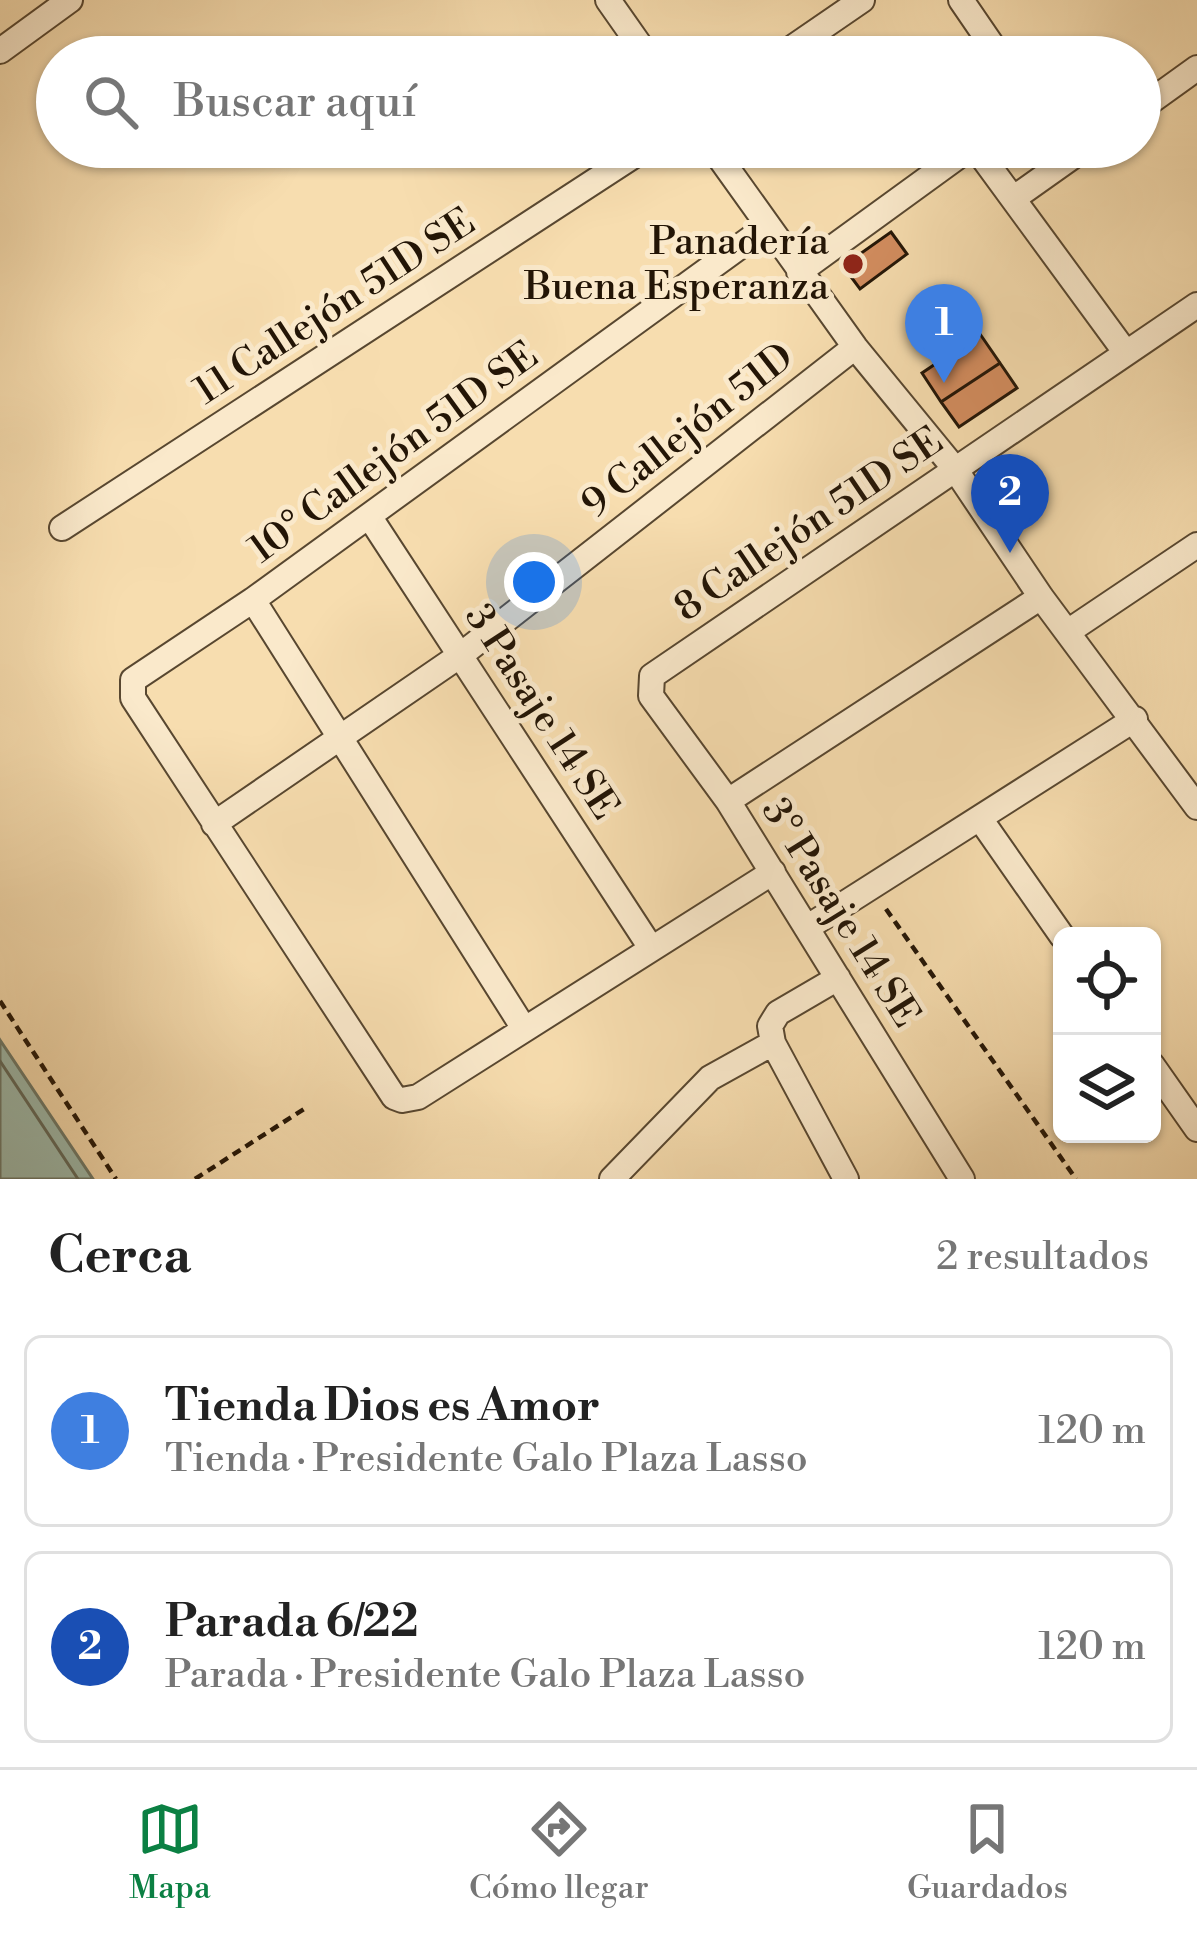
<!DOCTYPE html>
<html lang="es">
<head>
<meta charset="utf-8">
<style>
	:root { --surface:#fff; --page:#f2f2f2; --text:#222; --muted:#767676; --line:#e0e0e0; --accent:#0b8043 }
	body { margin:0; font-family:"Libre Bodoni",serif; background:var(--page); color:var(--text) }
	.controls { position:absolute; right:36px; bottom:36px; display:grid; overflow:hidden; border-radius:18px; box-shadow:0 3px 9px #0004 }
	.controls button { width:108px; height:108px; display:grid; place-items:center; padding:0; border:0; border-bottom:3px solid var(--line); background:var(--surface); color:var(--text); font:60px sans-serif }
	.you { position:absolute; left:534px; top:582px; width:42px; height:42px; margin:-30px; border:9px solid #fff; border-radius:50%; background:#1a73e8; box-shadow:0 0 0 18px #1a73e833 }
	.badge { display:grid; place-items:center; width:78px; height:78px; border-radius:50%; background:var(--accent); color:#fff; font-size:39px; font-weight:700 }
	.pin { position:absolute; translate:-50% -99px; filter:drop-shadow(0 3px 6px #0008) }
	.pin::after { content:''; position:absolute; top:63px; width:42px; height:36px; background:inherit; clip-path:polygon(0 0,100% 0,50% 100%) }
	.list { margin:0; padding:0; list-style:none }
	h2 { display:flex; justify-content:space-between; align-items:center; height:156px; margin:0; padding:0 48px; font-size:51px }
	h2 small { font-size:39px; font-weight:400; color:var(--muted) }
	.list li { display:grid; grid-template-columns:78px 1fr auto; gap:36px; align-items:center; box-sizing:border-box; height:192px; margin:0 24px 24px; padding:0 24px; border:3px solid var(--line); border-radius:18px }
	.list b { display:block; font-size:45px; white-space:nowrap }
	.list p { margin:0; font-size:39px; white-space:nowrap; color:var(--muted) }
	.list em { font-size:39px; font-style:normal; color:var(--muted) }
	.icon { flex:none; width:66px; height:66px; fill:none; stroke:currentColor; stroke-width:2; stroke-linecap:round; stroke-linejoin:round }
	.map { position:relative; flex:none; width:1197px; height:1179px; overflow:hidden }
	.search { position:absolute; background:var(--surface); box-shadow:0 3px 9px #0004; left:36px; right:36px; top:36px; height:132px; display:flex; align-items:center; gap:30px; box-sizing:border-box; padding:0 42px; border-radius:66px; color:var(--muted); font-size:45px }
	.sheet { height:588px; background:var(--surface) }
	nav { display:flex; justify-content:space-around; align-items:center; box-sizing:border-box; height:168px; border-top:3px solid var(--line); background:var(--surface); font-size:33px; color:var(--muted) }
	nav a { display:grid; justify-items:center; gap:6px }
	nav .on { color:var(--accent) }
	.map>svg:first-child { display:block }
	.water { fill:#9dbbad; stroke:#6c796a; stroke-width:3 }
	.lines { fill:none; stroke-linecap:round; stroke-linejoin:round }
	.shore { stroke:#60685a; stroke-width:3 }
	.building { fill:#d38d5f; stroke:#231506; stroke-width:3 }
	.minor-casing { stroke:#584730; stroke-width:28 }
	.path { stroke:#231506; stroke-width:4.5; stroke-dasharray:9 6; stroke-linecap:butt }
	.minor { stroke:#fae9cb; stroke-width:24 }
	.poi-dot { fill:#8f2418; stroke:#fae9cb; stroke-width:4.5 }
	.labels { text-anchor:middle; dominant-baseline:central; stroke-width:10; stroke-linejoin:round; paint-order:stroke }
	.poi-label { font-size:39px; fill:#231506; stroke:#fae9cb; text-anchor:end }
	.street-label { font-size:39px; fill:#231506; stroke:#fae9cb }
</style>
</head>
<body>
<div class="map">
<svg width="1197" height="1179" viewBox="0 0 1197 1179">
	<rect width="100%" height="100%" fill="#f7ddaf"/>
	<filter id="stains"><feTurbulence type="fractalNoise" baseFrequency=".00167" numOctaves="4"/><feColorMatrix values="0 0 0 0 .2 0 0 0 0 .09 0 0 0 0 .02 0 0 0 .5 -.17"/></filter>
	<radialGradient id="worn" r=".72"><stop offset=".6" stop-color="#630" stop-opacity="0"/><stop offset="1" stop-color="#630" stop-opacity=".3"/></radialGradient>
	<!-- water -->
	<path class="water" d="M0 1040 93 1179H0Z"/>
	<g class="lines">
		<!-- shore -->
		<path class="shore" d="M0 1061 78 1179"/>
	</g>
	<!-- building -->
	<path class="building" d="M891 232 907 254 860 289 843 266Z
		M980 334 1000 363 941 402 922 373Z
		M1000 363 1017 388 959 427 941 402Z"/>
	<g class="lines">
		<!-- minor casing -->
		<g class="minor-casing">
			<path id="minor" d="M608 0 648 57
				M961 0 1000 57
				M0 51 70 0
				M779 57 862 0
				M1140 109 1197 68
				M712 147 855 347 955 469 1041 597 1197 807
				M975 147 1126 353
				M1014 198 1086 147
				M768 226 253 600 133 680V698L394 1097 402 1100 418 1097 773 872
				M799 272 971 147
				M369 516 651 948
				M62 528 647 147
				M253 600 523 1027
				M1069 631 1197 545
				M728 801 1041 597
				M981 820 1062 936
				M214 824 462 654 855 347
				M808 927 1135 719
				M838 978 778 1013 770 1026 773 1043 846 1179
				M1152 1065 1197 1129
				M612 1179 710 1078 773 1043
				M962 1179 728 801 651 696 652 676 1197 305"/>
		</g>
		<!-- path -->
		<path class="path" d="M886 909 1076 1179
			M0 1001 116 1179
			M195 1179 304 1109"/>
		<!-- minor -->
		<use href="#minor" class="minor"/>
	</g>
	<!-- markers -->
	<circle class="poi-dot" cx="853" cy="264" r="12"/>
	<g class="labels">
		<!-- poi labels -->
		<g class="poi-label">
			<text x="829" y="242">Panadería<tspan x="829" dy="45">Buena Esperanza</tspan></text>
		</g>
		<!-- street labels -->
		<g class="street-label">
			<text transform="translate(335 307) rotate(-33)">11 Callejón 51D SE</text>
			<text transform="translate(688 431) rotate(-38)">9 Callejón 51D</text>
			<text transform="translate(394 453) rotate(-36)">10° Callejón 51D SE</text>
			<text transform="translate(809 525) rotate(-34)">8 Callejón 51D SE</text>
			<text transform="translate(541 712) rotate(57)">3 Pasaje 14 SE</text>
			<text transform="translate(840 913) rotate(58)">3° Pasaje 14 SE</text>
		</g>
	</g>
	<rect width="100%" height="100%" filter="url(#stains)"/>
	<rect width="100%" height="100%" fill="url(#worn)"/>
</svg>
<div class="controls">
<button><svg class="icon" aria-label="locate" viewBox="0 0 24 24"><circle cx="12" cy="12" r="6"/><path d="M12 2v4M12 18v4M2 12h4M18 12h4"/></svg></button>
<button><svg class="icon" aria-label="layers" viewBox="0 0 24 24"><path d="M12 4l9 5-9 5-9-5zM3 14l9 5 9-5"/></svg></button>
</div>
<div class="you"></div>
<div class="pin badge" style="left:944px;top:383px;background:#3f7fe0">1</div>
<div class="pin badge" style="left:1010px;top:553px;background:#1a4fb4">2</div>
<div class="search"><svg class="icon" aria-label="search" viewBox="0 0 24 24"><circle cx="10" cy="10" r="6"/><path d="M15 15l6 6"/></svg>Buscar aquí</div>
</div>
<section class="sheet">
<h2>Cerca<small>2 resultados</small></h2>
<ul class="list">
<li><span class="badge" style="background:#3f7fe0">1</span><div><b>Tienda Dios es Amor</b><p>Tienda · Presidente Galo Plaza Lasso</p></div><em>120 m</em></li>
<li><span class="badge" style="background:#1a4fb4">2</span><div><b>Parada 6/22</b><p>Parada · Presidente Galo Plaza Lasso</p></div><em>120 m</em></li>
</ul>
</section>
<nav>
<a class="on"><svg class="icon" aria-label="map" viewBox="0 0 24 24"><path d="M3 6l6-2 6 2 6-2v14l-6 2-6-2-6 2zM9 4v14M15 6v14"/></svg>Mapa</a>
<a><svg class="icon" aria-label="directions" viewBox="0 0 24 24"><path d="M12 3l9 9-9 9-9-9zM9 14v-3h6M13 9l2 2-2 2"/></svg>Cómo llegar</a>
<a><svg class="icon" aria-label="saved" viewBox="0 0 24 24"><path d="M7 4h10v16l-5-4-5 4z"/></svg>Guardados</a>
</nav>
</body>
</html>
